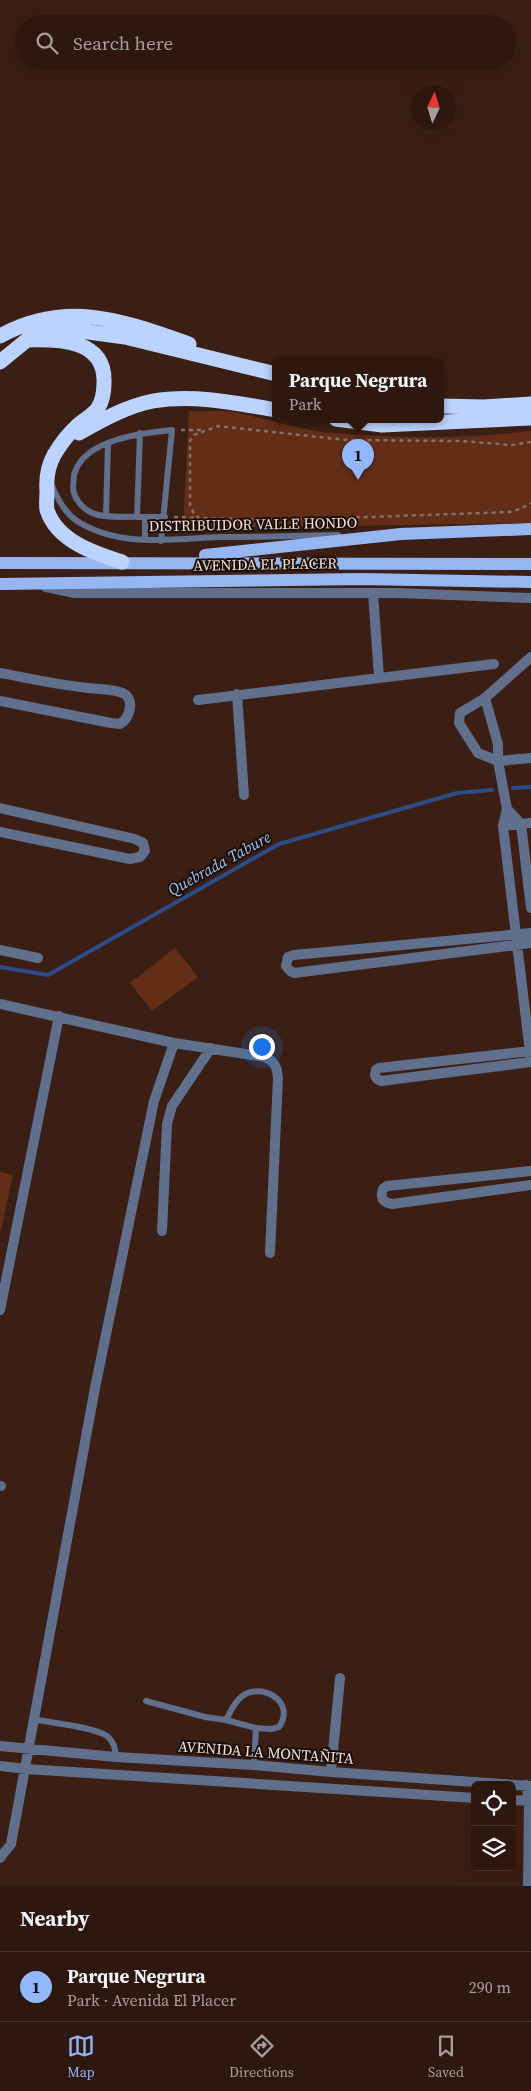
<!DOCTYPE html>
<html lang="en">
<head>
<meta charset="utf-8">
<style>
	:root { --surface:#2d170f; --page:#39241d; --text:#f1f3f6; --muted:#a79f9e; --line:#48362f; --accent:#92b7fd }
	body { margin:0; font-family:"Source Serif 4",serif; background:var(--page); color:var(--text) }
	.controls { position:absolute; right:15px; bottom:15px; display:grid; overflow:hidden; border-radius:8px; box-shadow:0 5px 20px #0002 }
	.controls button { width:45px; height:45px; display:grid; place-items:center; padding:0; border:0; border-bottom:1px solid var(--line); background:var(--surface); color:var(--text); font:25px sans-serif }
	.compass { position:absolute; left:411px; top:85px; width:45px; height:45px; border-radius:50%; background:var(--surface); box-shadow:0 5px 20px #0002; rotate:4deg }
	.you { position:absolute; left:261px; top:1046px; width:18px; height:18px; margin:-12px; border:4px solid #fff; border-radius:50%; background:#1a73e8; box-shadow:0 0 0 8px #1a73e833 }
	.badge { display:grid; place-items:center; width:32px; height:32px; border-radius:50%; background:var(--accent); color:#111; font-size:16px; font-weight:700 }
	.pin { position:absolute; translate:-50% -41px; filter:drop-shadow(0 1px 2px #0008) }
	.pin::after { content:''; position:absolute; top:26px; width:18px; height:15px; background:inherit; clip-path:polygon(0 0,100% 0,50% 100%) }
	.popup { position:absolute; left:272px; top:358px; width:172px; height:65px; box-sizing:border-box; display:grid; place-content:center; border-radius:8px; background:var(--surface); filter:drop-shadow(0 1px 4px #0005); font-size:16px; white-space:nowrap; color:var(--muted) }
	.popup b { font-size:19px; color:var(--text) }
	.popup::after { content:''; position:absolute; left:50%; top:100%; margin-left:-10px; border:10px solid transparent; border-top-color:var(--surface) }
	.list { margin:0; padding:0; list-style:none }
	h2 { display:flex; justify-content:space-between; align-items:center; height:65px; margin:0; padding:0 20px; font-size:21px }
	h2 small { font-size:16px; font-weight:400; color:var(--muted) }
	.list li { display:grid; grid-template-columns:32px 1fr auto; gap:15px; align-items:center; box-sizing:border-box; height:70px; padding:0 20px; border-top:1px solid var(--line) }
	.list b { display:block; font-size:19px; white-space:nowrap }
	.list p { margin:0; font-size:16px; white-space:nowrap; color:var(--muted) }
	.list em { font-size:16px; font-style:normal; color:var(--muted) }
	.icon { flex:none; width:28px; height:28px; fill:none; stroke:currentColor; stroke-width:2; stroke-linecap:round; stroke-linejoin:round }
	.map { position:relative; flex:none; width:531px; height:1886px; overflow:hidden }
	.search { position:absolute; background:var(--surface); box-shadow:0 5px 20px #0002; left:15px; right:15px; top:15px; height:55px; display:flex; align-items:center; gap:12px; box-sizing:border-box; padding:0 18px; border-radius:28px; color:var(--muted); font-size:19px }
	.sheet { height:135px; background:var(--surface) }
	nav { display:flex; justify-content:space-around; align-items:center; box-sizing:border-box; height:70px; border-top:1px solid var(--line); background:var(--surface); font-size:14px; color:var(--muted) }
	nav a { display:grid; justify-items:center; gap:2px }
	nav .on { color:var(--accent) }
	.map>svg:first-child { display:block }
	.green { fill:#632e18 }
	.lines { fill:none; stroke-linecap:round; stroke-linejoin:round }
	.stream { stroke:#2c4b89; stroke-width:4 }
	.path { stroke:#886f65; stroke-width:2.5; stroke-dasharray:4 4; stroke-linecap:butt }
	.lane { stroke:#5f6f8c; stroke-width:6 }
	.street { stroke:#5f6f8c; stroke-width:10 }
	.primary { stroke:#96b6f2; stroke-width:12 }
	.highway { stroke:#bbd3fe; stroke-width:15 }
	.labels { text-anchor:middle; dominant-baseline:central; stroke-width:4; stroke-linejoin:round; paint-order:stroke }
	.street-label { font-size:15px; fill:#f4e0d8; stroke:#1a0d08 }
	.water-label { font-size:16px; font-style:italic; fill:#a4c1f7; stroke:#1a0d08 }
</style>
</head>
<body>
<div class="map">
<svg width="531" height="1886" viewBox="0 0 531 1886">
	<rect width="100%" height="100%" fill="#3c1f14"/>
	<!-- green -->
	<path class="green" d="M189 411C203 412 220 410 234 412 264 418 293 428 323 432 393 439 461 439 531 431V523L229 528 183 527Z
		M175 948 198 977 152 1011 130 983Z
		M0 1172 13 1175 1 1230H0Z"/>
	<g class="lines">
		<!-- stream -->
		<path class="stream" d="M513 788 531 787
			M0 967 48 975 279 844 457 793 492 790"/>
		<!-- path -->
		<path class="path" d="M181 430H203
			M531 442 511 445 461 441 346 440 218 426 194 435 190 441V505L194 514 199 518 284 520 510 512 520 509 531 503
			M174 517 198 518"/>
		<!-- lane -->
		<path class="lane" d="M51 483C56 496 65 513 77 521 119 548 172 539 219 537 258 537 298 536 338 535
			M106 516 108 443
			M137 517 140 433
			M145 517H165
			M145 540V517C131 516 105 519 92 513 83 509 73 498 73 487 74 482 73 476 75 472 86 439 143 433 172 430L161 541
			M146 1701 205 1717 226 1720 256 1728
			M33 1719C50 1723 95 1727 107 1736 114 1742 115 1748 116 1757
			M226 1720C230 1712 234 1703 241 1697 260 1681 297 1701 279 1727L271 1729 256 1728 254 1765"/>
		<!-- street -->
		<path class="street" d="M46 587 75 593H397L531 598
			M373 593 379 677
			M531 657 485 698 460 713 459 723 478 753 498 761 531 758
			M0 673C33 679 66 687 100 689 108 690 120 690 126 695 133 701 130 713 125 720L120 724 111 723 0 701
			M237 694 244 795
			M485 698 498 744V761L507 809 503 826 531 1061
			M198 700 494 664
			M0 808 135 839 143 843 145 851 140 857 130 859 0 832
			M507 809 521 824 531 908
			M503 826 531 823
			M531 933 294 955 288 957 286 966 290 971 294 973 531 943
			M0 950 38 958
			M0 1004 174 1043 265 1057C275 1062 277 1067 278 1078L270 1253
			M531 1051 379 1068 376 1070 375 1075 377 1079 381 1081 531 1062
			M531 1171 387 1186 383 1189C380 1198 382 1202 392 1204L531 1185
			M162 1231 167 1124 172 1106 211 1048
			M0 1310 59 1016
			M0 1486H1
			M0 1746 116 1757 254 1765 331 1772 531 1786
			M0 1766 26 1769 475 1798
			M331 1772 340 1678
			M526 1785 529 1801 528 1886
			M512 1800 531 1801
			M0 1858 11 1844 95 1388 154 1101 174 1043"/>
		<!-- primary -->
		<path class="primary" d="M205 555 401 534 531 529
			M0 563 531 564
			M0 584 361 579 531 582"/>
		<!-- highway -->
		<path class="highway" d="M0 336C67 299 123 321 189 344
			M27 340C58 339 106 339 104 383 104 392 103 400 98 408 93 415 84 420 78 425 69 433 60 445 54 455 48 466 46 478 47 491 47 497 46 505 47 510 57 541 94 553 122 562
			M0 362 27 340 52 332 81 331 125 337 276 374
			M440 406 484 407 531 404
			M336 419 382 425 531 418
			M79 433C102 420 127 406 153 401 194 394 236 403 276 410"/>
	</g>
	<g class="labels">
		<!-- street labels -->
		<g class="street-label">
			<text transform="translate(253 524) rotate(-1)">DISTRIBUIDOR VALLE HONDO</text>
			<text transform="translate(265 564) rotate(-1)">AVENIDA EL PLACER</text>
			<text transform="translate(266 1752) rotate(4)">AVENIDA LA MONTAÑITA</text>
		</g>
		<!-- water labels -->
		<g class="water-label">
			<text transform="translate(219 863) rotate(-29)">Quebrada Tabure</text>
		</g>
	</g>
</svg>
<div class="controls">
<button><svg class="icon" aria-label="locate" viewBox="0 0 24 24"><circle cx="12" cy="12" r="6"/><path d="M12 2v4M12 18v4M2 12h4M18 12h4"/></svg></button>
<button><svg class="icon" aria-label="layers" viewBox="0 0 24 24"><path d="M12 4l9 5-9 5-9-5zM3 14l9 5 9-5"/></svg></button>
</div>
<svg class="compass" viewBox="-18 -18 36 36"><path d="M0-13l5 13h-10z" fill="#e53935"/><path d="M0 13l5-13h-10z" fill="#a79f9e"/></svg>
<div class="you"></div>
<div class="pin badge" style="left:358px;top:480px">1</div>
<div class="popup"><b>Parque Negrura</b>Park</div>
<div class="search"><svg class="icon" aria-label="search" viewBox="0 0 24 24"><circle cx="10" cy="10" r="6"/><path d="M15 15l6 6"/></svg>Search here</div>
</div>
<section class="sheet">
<h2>Nearby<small></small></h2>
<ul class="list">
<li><span class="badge">1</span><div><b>Parque Negrura</b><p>Park · Avenida El Placer</p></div><em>290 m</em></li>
</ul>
</section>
<nav>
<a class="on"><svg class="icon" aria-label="map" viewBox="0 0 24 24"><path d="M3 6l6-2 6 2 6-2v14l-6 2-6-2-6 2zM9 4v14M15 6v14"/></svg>Map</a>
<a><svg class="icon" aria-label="directions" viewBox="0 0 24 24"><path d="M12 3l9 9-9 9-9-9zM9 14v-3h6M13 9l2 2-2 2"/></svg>Directions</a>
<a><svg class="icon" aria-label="saved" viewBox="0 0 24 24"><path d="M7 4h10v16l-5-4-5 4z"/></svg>Saved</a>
</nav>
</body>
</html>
